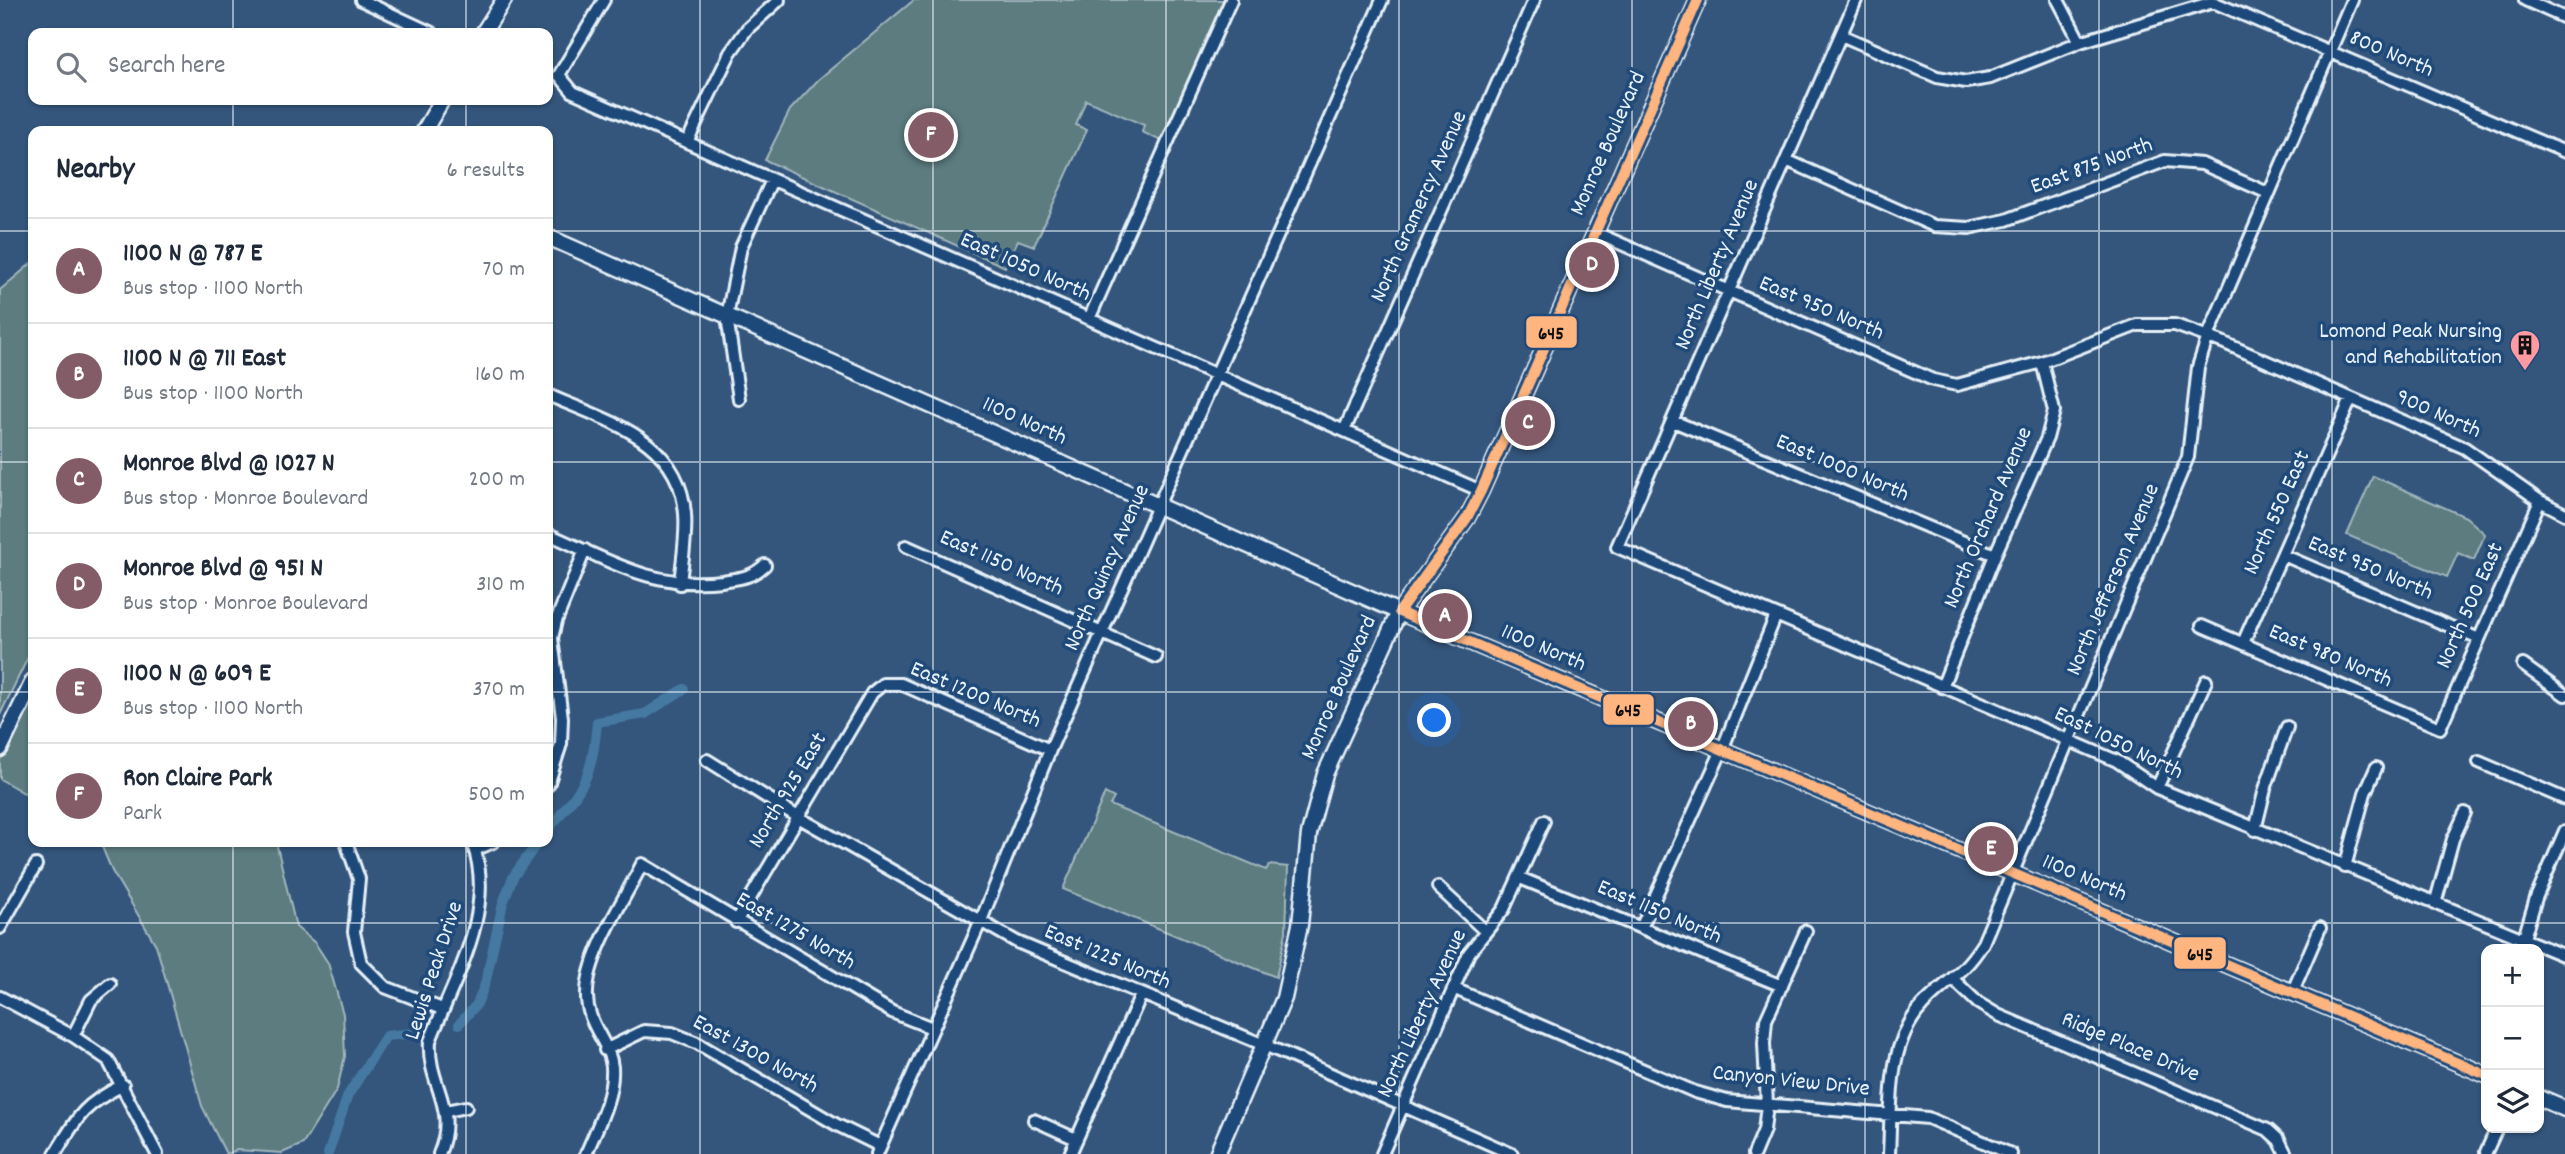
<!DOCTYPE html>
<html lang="en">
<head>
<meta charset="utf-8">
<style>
	:root { --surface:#fff; --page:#f2f2f3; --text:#1f2937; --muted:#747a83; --line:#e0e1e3; --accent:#845c67 }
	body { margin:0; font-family:Dekko,sans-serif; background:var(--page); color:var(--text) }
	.controls { position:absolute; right:21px; bottom:21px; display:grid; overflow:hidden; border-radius:14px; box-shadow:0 2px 5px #0004 }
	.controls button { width:63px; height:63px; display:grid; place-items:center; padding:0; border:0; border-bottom:2px solid var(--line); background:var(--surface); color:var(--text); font:35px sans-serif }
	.you { position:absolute; left:1435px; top:721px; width:24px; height:24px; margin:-18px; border:5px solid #fff; border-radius:50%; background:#1a73e8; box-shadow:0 0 0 10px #1a73e833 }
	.badge { display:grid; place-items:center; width:46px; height:46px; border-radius:50%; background:var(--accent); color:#fff; font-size:23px; font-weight:700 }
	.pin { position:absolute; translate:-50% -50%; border:4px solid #fff; box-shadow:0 2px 7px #0006 }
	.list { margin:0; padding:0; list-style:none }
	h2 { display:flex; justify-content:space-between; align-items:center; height:91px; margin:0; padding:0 28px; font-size:30px }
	h2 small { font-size:23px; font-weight:400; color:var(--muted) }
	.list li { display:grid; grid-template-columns:46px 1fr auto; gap:21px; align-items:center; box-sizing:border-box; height:105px; padding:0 28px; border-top:2px solid var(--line) }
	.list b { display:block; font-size:26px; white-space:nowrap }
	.list p { margin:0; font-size:23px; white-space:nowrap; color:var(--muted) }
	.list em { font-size:23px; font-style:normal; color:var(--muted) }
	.icon { flex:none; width:38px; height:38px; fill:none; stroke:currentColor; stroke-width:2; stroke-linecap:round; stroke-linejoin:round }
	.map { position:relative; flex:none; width:2565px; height:1154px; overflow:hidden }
	.search { position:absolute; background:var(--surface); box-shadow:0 2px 5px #0004; left:28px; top:28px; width:525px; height:77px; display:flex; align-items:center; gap:18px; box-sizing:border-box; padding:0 24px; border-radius:14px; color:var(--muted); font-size:26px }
	.panel { position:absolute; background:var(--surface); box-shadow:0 2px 5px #0004; left:28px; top:126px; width:525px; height:721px; border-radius:14px }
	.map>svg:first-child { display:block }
	.green { fill:#5c7c80; stroke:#a2b6bc; stroke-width:2 }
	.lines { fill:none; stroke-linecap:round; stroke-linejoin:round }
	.canal { stroke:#4479a1; stroke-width:10 }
	.minor-casing { stroke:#e8f1f8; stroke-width:16 }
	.tertiary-casing { stroke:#e8f1f8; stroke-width:19 }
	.minor { stroke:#1f4a7a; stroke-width:10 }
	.tertiary { stroke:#1f4a7a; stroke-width:14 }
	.bus-1-casing { stroke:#1f4a7a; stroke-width:16 }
	.bus-1 { stroke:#ffb580; stroke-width:10 }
	.grid { fill:none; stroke:#e8f1f8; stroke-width:2; stroke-opacity:0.55 }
	.labels { text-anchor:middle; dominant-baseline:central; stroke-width:7; stroke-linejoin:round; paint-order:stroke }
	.street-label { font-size:23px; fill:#e8f1f8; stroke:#1f4a7a }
	.poi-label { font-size:23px; fill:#e8f1f8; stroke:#1f4a7a; text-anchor:end }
	.line-badge { stroke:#1f4a7a; stroke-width:2.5 }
	.pale-badge-label { font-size:19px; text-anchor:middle; font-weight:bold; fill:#111 }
</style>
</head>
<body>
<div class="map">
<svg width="2565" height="1154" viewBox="0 0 2565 1154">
	<rect width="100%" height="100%" fill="#34567d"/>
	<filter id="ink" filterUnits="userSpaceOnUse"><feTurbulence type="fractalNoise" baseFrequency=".0143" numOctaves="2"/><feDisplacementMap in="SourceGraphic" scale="14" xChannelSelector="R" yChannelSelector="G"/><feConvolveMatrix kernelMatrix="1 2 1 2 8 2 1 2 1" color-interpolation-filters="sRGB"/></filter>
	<g filter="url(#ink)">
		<!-- green -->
		<path class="green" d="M914 0H1225L1161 141 1142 132 1144 125 1086 100 1076 125 1087 130 1034 246 1018 240 1005 267 765 160 790 110 819 79Z
			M33 262V647L0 715V290Z
			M2373 476 2466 517 2485 534 2474 560 2458 553 2447 577 2347 535Z
			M33 692V790L24 793 0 779V759Z
			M1105 793 1114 798 1110 805 1266 870 1269 865 1288 867 1286 932 1276 977 1063 889Z
			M100 842H276L296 927 315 943 328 963 343 1014 345 1056 337 1089 303 1144 282 1153 237 1150 226 1154 202 1106 156 945 112 871Z"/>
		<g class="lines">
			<!-- canal -->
			<path class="canal" d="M548 830C584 785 592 781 597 722L645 714 684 689
				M459 1024 477 1004 485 984 503 903 513 877 538 842
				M328 1154 348 1095 386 1036 414 1033"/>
			<!-- minor casing -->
			<g class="minor-casing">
				<path id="minor" d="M361 0 432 33
					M604 0 559 75 573 92 1481 491
					M1856 0 1617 547 2117 761 2157 788 2565 956
					M2058 0 2080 42
					M2525 0 2565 18
					M1841 35 1937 77 1966 82 1990 78 2080 42 2213 2 2565 152
					M687 142 730 53 747 29 779 0
					M1786 160 1934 226 1969 228 2006 220 2165 161 2202 164 2268 193
					M1594 232 1933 380 1957 385 2042 362 2137 325H2175L2222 342 2465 448 2540 501 2565 514
					M1089 319 1231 0
					M548 395C606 421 680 438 685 514 687 536 682 561 680 584
					M739 399 727 316 741 247 772 180
					M1673 421 1995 555
					M1344 431 1534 0
					M548 534C611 561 651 589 722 581 740 578 751 578 765 565
					M906 546 1156 657
					M2283 555 2479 639
					M2202 626 2440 728 2540 501
					M2243 643 2351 399
					M2523 665 2565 695
					M1942 687 1995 555 2047 438 2054 411 2042 362
					M707 760 798 817 1017 942 1288 1055 1512 1154
					M2479 762 2565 799
					M548 785 561 744 562 718 552 638 556 621 585 550
					M2157 788 2206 681
					M2255 830 2265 789 2287 727
					M346 842 359 879 354 932 361 963 385 987 442 1009
					M475 850 493 842
					M2345 867 2365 793 2376 768
					M1520 878 1782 986
					M1438 887 1484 930
					M2435 904 2453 839 2465 813
					M736 922 872 693 883 684H901L1050 750
					M0 928 36 865
					M1641 928 1722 750 1776 615
					M2524 938 2536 898 2565 831
					M1954 980 1978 1003 1998 1015 2268 1130 2279 1140 2286 1154
					M1455 989 1695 1092 1727 1101 1928 1118 2011 1154
					M2292 993 2320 928
					M0 997 73 1036 108 1060 157 1154
					M73 1036 91 1000 110 984
					M605 1050 644 1031 672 1033 697 1043 837 1125 880 1146
					M446 1111 466 1107
					M1034 1120 1076 1139
					M2486 1152 2497 1128
					M55 1154C78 1116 83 1105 123 1085
					M439 1154C459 1106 427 1086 430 1041 454 979 498 909 472 842
					M586 1154C597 1127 614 1097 612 1067 610 1042 585 1024 587 992 588 953 625 899 642 864L892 1012 932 1028
					M877 1154 980 923 1050 750 1382 0
					M1070 1154 1141 995
					M1382 1154 1469 953 1504 909 1544 821
					M1754 1154 1764 1130 1767 1105 1764 1043 1766 1020 1806 931
					M1889 1154C1892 1103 1886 1045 1923 1005 1946 981 1963 975 1983 943L2188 457 2198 367 2208 336 2352 0"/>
			</g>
			<!-- tertiary casing -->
			<g class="tertiary-casing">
				<path id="tertiary" d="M483 33 504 0
					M424 131 442 100
					M548 237 1399 612 2486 1075
					M0 749 33 681
					M2539 1098 2565 1109
					M1217 1154 1284 998 1300 925 1309 834 1325 774 1399 612 1467 518 1481 491 1698 0"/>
			</g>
			<!-- minor -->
			<use href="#minor" class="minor"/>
			<!-- tertiary -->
			<use href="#tertiary" class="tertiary"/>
			<!-- bus-1 casing -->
			<g class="bus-1-casing">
				<path id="bus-1" d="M1698 0 1481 491 1467 518 1399 612 2486 1075"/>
			</g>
			<!-- bus-1 -->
			<use href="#bus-1" class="bus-1"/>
		</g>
	</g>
	<!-- grid -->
	<path class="grid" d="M233 0V33M466 0V33M700 0V1154M933 0V1154M1166 0V1154M1399 0V1154M1632 0V1154M1865 0V1154M2099 0V1154M2332 0V1154M233 100V131M466 100V131M0 231H33M548 231H2565M0 462H33M548 462H2565M0 692H33M548 692H2565M233 842V1154M466 842V1154M0 923H2565"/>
	<!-- icons -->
	<defs>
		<g id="building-pin" transform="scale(1.575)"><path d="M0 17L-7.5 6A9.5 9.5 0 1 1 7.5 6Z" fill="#ff9aa2" stroke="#1f4a7a"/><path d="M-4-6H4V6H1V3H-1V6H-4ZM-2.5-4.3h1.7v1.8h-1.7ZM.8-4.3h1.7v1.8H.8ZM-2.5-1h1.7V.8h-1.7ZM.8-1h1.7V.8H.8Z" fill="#111"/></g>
	</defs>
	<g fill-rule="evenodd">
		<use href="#building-pin" x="2525" y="345"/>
	</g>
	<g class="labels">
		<!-- street labels -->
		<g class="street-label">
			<text transform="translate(2391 55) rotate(23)">800 North</text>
			<text transform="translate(1609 144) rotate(-66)">Monroe Boulevard</text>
			<text transform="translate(2092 167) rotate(-20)">East 875 North</text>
			<text transform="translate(1420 207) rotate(-66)">North Gramercy Avenue</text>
			<text transform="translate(1718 265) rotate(-67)">North Liberty Avenue</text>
			<text transform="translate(1025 268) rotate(24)">East 1050 North</text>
			<text transform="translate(1821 309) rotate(23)">East 950 North</text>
			<text transform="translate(2438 415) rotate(24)">900 North</text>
			<text transform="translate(1024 422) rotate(24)">1100 North</text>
			<text transform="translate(1842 469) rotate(23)">East 1000 North</text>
			<text transform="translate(2278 513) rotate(-66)">North 550 East</text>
			<text transform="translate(1989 518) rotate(-67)">North Orchard Avenue</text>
			<text transform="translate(1001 564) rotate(24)">East 1150 North</text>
			<text transform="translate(1108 568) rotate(-66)">North Quincy Avenue</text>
			<text transform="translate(2370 569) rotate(23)">East 950 North</text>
			<text transform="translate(2114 580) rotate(-67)">North Jefferson Avenue</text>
			<text transform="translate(2471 606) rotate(-66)">North 500 East</text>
			<text transform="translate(1543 649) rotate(23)">1100 North</text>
			<text transform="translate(2330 657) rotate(23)">East 980 North</text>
			<text transform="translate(1340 688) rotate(-66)">Monroe Boulevard</text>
			<text transform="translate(975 696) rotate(23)">East 1200 North</text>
			<text transform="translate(2118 744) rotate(26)">East 1050 North</text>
			<text transform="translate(789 791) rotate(-59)">North 925 East</text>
			<text transform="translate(2084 879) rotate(23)">1100 North</text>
			<text transform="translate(1659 913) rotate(23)">East 1150 North</text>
			<text transform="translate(795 932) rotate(30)">East 1275 North</text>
			<text transform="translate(1107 958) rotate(23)">East 1225 North</text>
			<text transform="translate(435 971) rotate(-72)">Lewis Peak Drive</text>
			<text transform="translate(1423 1014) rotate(-65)">North Liberty Avenue</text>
			<text transform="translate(2130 1048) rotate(23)">Ridge Place Drive</text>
			<text transform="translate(755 1055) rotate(29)">East 1300 North</text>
			<text transform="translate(1791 1082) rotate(6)">Canyon View Drive</text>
		</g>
		<!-- poi labels -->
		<g class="poi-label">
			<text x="2502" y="332">Lomond Peak Nursing<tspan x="2502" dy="26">and Rehabilitation</tspan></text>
		</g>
	</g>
	<g class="line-badge">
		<rect x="1525" y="315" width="53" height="34" rx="7" fill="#ffb580"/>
		<rect x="1602" y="693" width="53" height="33" rx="7" fill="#ffb580"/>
		<rect x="2173" y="936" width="54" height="34" rx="7" fill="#ffb580"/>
	</g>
	<g class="pale-badge-label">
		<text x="1551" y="339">645</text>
		<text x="1628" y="716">645</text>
		<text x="2200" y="960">645</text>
	</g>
</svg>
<div class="controls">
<button>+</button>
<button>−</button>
<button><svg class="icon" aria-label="layers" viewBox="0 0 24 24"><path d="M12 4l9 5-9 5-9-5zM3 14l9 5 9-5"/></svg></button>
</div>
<div class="you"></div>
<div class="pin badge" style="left:1445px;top:616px">A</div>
<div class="pin badge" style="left:1691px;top:724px">B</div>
<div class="pin badge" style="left:1528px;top:423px">C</div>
<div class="pin badge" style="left:1592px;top:265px">D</div>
<div class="pin badge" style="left:1991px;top:849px">E</div>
<div class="pin badge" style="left:931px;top:135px">F</div>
<div class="search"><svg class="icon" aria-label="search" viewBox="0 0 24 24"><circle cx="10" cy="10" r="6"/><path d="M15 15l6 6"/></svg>Search here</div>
<section class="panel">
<h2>Nearby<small>6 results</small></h2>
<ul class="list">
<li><span class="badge">A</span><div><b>1100 N @ 787 E</b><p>Bus stop · 1100 North</p></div><em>70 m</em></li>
<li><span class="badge">B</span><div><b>1100 N @ 711 East</b><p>Bus stop · 1100 North</p></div><em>160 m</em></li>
<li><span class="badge">C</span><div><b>Monroe Blvd @ 1027 N</b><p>Bus stop · Monroe Boulevard</p></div><em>200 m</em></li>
<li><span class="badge">D</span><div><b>Monroe Blvd @ 951 N</b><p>Bus stop · Monroe Boulevard</p></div><em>310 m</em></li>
<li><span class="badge">E</span><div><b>1100 N @ 609 E</b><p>Bus stop · 1100 North</p></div><em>370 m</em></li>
<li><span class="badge">F</span><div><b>Ron Claire Park</b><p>Park</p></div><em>500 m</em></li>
</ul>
</section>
</div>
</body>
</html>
